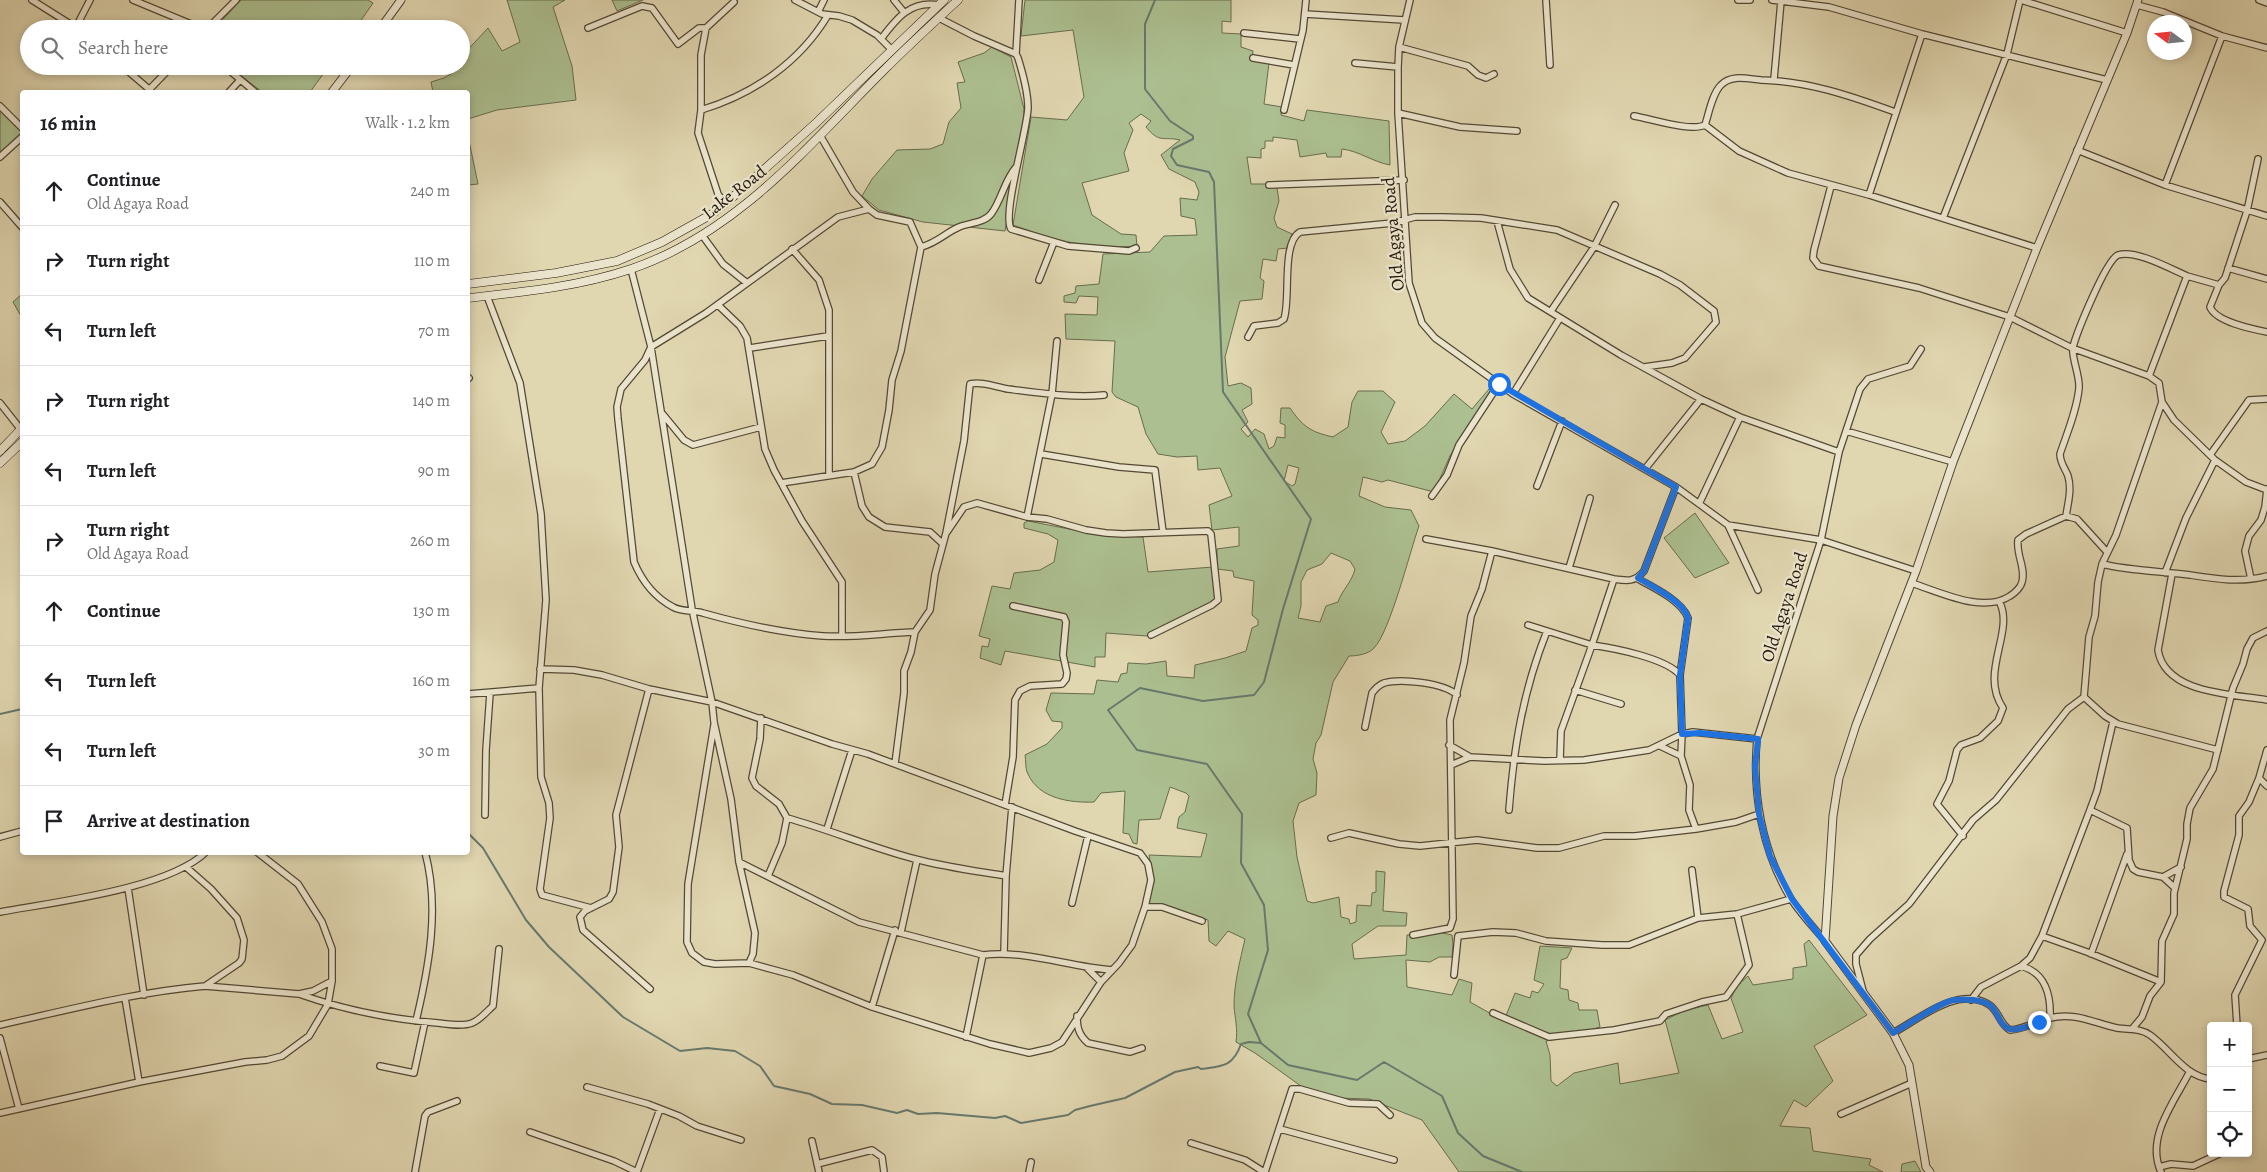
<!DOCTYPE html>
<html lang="en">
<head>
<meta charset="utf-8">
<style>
	:root { --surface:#fff; --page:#f6f6f6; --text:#202124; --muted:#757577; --line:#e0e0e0 }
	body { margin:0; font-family:Alegreya,serif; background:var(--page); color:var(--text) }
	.controls { position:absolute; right:15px; bottom:15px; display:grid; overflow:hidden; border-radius:5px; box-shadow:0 2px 8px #0003 }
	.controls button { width:45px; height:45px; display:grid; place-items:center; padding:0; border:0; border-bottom:1px solid var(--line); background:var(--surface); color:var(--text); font:25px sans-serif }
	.compass { position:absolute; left:2147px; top:15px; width:45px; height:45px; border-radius:50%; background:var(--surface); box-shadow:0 2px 8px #0003; rotate:285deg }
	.stop { position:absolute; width:15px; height:15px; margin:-11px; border:4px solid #1a73e8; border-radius:50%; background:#fff }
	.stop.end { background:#1a73e8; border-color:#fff; box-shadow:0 1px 5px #0008 }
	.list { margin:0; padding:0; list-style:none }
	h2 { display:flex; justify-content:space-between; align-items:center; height:65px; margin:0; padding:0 20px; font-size:21px }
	h2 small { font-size:16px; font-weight:400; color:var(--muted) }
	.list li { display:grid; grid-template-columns:32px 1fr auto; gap:15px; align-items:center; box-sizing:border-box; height:70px; padding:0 20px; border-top:1px solid var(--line) }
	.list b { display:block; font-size:19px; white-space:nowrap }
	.list p { margin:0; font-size:16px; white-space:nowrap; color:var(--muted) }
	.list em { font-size:16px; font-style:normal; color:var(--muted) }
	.icon { flex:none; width:28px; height:28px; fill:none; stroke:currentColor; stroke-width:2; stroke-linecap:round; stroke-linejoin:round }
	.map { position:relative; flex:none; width:2267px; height:1172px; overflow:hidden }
	.search { position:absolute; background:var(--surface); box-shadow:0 2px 8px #0003; left:20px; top:20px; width:450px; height:55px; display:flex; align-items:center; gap:12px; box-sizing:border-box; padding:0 18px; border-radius:28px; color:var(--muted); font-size:19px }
	.panel { position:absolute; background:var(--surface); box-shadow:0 2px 8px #0003; left:20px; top:90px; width:450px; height:765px; border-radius:5px }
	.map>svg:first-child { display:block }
	.green { fill:#acbf90; stroke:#686c4e; fill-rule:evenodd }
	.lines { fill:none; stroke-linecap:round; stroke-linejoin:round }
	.stream { stroke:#67796d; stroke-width:2 }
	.minor-casing { stroke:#534834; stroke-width:8 }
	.tertiary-casing { stroke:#534834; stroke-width:9 }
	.secondary-casing { stroke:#24190b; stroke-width:9 }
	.minor { stroke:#ebe4cc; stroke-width:5.5 }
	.tertiary { stroke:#ebe4cc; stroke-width:7 }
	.secondary { stroke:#ebe4cc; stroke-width:8 }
	.route { stroke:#1a73e8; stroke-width:6 }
	.labels { text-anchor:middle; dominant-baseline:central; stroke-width:4.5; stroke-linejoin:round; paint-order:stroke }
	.street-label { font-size:18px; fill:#24190b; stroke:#ebe4cc }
</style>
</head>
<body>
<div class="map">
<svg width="2267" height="1172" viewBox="0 0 2267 1172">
	<rect width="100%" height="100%" fill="#e0d6b0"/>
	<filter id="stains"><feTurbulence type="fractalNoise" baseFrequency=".004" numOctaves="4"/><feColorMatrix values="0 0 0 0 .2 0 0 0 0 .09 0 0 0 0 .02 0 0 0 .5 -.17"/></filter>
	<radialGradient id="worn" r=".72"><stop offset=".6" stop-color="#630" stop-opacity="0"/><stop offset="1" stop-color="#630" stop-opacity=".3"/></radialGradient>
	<!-- green -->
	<path class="green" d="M241 0H368L373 3 355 29H214Z
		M507 0H565L553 7 572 66 576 100 497 110 468 119V92H433L431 82 444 78 461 68V57L488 28 502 51 520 42Z
		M612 0H643L617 11Z
		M1025 0H1231V22L1222 21V33L1241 34V47L1253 51 1252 59 1269 63 1264 104 1282 107 1281 115 1304 121 1307 110 1389 121 1390 165C1373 162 1359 151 1342 149L1341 157H1327L1326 153 1300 157 1297 140 1273 137V141H1265V148L1261 149V158L1247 157 1251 184H1268L1277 188 1279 201 1274 218 1277 227 1292 234 1288 248 1278 249 1276 261 1263 259 1260 278 1264 281 1262 299 1240 301 1225 357 1228 386 1241 383 1251 388 1252 404 1242 410 1248 422 1241 429 1248 437 1255 429 1264 434 1269 449 1274 446 1277 437 1285 438V425L1280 423 1281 408H1290C1303 427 1311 432 1333 437L1348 427 1352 402 1358 391H1383L1395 402 1381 432 1388 444 1405 441 1425 426 1454 394 1472 409 1489 389 1491 390 1450 456 1434 492 1388 480 1382 482 1363 477 1359 496 1385 507 1411 510 1419 526C1410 551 1390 632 1374 648 1369 654 1357 656 1349 656L1333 682 1321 735 1316 743 1313 759 1317 773 1316 795 1299 803 1293 821 1297 857 1307 901 1313 903 1339 897 1341 917 1349 919 1350 924 1356 922 1357 905 1371 906 1372 893 1376 892V871L1385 872 1383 911 1407 913 1406 926H1378L1352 944 1354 959 1406 955 1407 935 1442 933 1452 935 1453 944 1452 957H1439L1430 962 1406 960 1407 987 1452 995 1459 979 1472 983 1470 1002 1504 1021 1515 993 1530 998 1532 991 1538 993 1544 984 1534 980 1540 946 1572 948 1567 958 1561 960 1560 988 1568 990 1569 1000 1578 1003 1579 1010H1597L1600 1027 1568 1037 1546 1041 1550 1055 1551 1081 1557 1086 1574 1073 1618 1063 1620 1084 1679 1073 1665 1020 1683 1011 1708 1005 1722 1039 1743 1032 1731 998 1737 986 1748 976 1753 985 1793 979V968L1807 966 1804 944 1809 940 1867 1015 1814 1046 1833 1081 1806 1107 1794 1100 1780 1126 1810 1128 1813 1151 1871 1159 1869 1165 1883 1172H1459L1422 1120 1369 1099 1338 1098 1305 1089 1255 1053 1236 1042C1238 1029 1235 1019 1234 1006 1234 983 1240 961 1245 939L1228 931 1216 946 1209 941 1208 920 1169 907 1147 905 1153 878 1149 855 1201 857 1207 834 1177 828 1179 817 1185 812 1189 796 1186 793 1170 787 1160 819 1139 820 1137 844 1133 843 1129 834 1123 833 1125 791 1101 793 1094 802C1071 803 1039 799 1028 774 1025 769 1026 760 1025 755L1047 744 1062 728V722L1052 721 1046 710 1051 693 1094 694 1097 680 1118 682 1121 674 1127 673 1128 663 1146 664 1166 661 1167 676 1194 678 1195 665 1225 658 1246 651 1252 628 1258 625V620L1252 615 1254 581 1234 577 1233 571 1217 569V549L1239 546V527L1212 530 1209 505 1232 496 1220 468 1198 470 1197 456 1177 457 1158 454 1146 434 1138 407 1116 397 1112 392 1115 341 1066 339 1065 314 1097 315 1098 297 1079 296 1076 303 1064 302V296L1075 293 1076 286 1099 284 1103 254 1150 252 1164 236 1197 235 1195 219 1181 216 1180 198 1197 200 1199 192 1195 182 1169 169 1161 155 1180 140C1163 136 1160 144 1146 127L1151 121 1141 114 1129 123 1133 130 1124 153 1129 171 1082 183 1092 215 1121 234 1136 235 1137 246C1089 250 1058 241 1013 225L1031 117 1067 120 1084 97 1073 30 1021 36ZM1288 465 1299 468 1295 484 1292 486 1284 481ZM1331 553 1350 561 1355 569C1352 582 1342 590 1338 602L1326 606 1320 622 1298 618 1301 606V582L1307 570 1322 564Z
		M992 47 1011 57 1024 109V122L1005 231 923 222 879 210 862 196 872 179 897 150 930 149 943 144 949 122 961 108 957 83 965 82 958 62 984 53Z
		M228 66H329L310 92H262Z
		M0 110 22 133V139L0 159Z
		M468 136 478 184 468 185Z
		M22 294V318L13 302Z
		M1695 513 1729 563 1695 578 1664 538Z
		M1028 521 1100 535 1143 537 1148 572 1213 567 1216 596 1212 603 1147 636 1106 633 1105 657H1095V667L1005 651 1001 665 980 658 982 646 988 647 990 639 979 636 992 586 1010 589 1014 573 1040 570 1054 562 1058 540 1048 534 1024 528V523Z
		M1915 1161 1921 1172H1901L1902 1164Z"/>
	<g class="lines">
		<!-- stream -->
		<path class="stream" d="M1155 0 1145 24V89L1170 121 1193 136V139L1173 149 1171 156 1177 165 1209 172 1214 182 1223 392 1311 519 1283 609 1264 682 1254 695 1203 701 1140 688 1108 710 1137 750 1207 764 1242 814 1241 863 1264 905 1268 950 1248 1014 1261 1043 1288 1065 1357 1080 1384 1062 1442 1096 1458 1133 1483 1156 1522 1172
			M0 714 22 709
			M468 833 483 848 526 920 549 947 623 1017 680 1051 707 1048 735 1051 760 1066 774 1086 810 1094 832 1104 862 1105 897 1113 907 1110 918 1114 937 1113 995 1118 1005 1116 1021 1123 1068 1115 1075 1110 1090 1106 1125 1098 1175 1072 1198 1067 1201 1069C1222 1066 1233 1067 1241 1044L1249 1042 1261 1043"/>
		<!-- minor casing -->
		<g class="minor-casing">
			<path id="minor" d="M32 0 78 29
				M133 0 203 29
				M795 0 822 14 839 16 852 20 877 35 892 50
				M894 0 903 11
				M1410 0 1399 47 1398 67V113L1409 283 1422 323 1435 338 1513 394 1676 487 1728 525 1821 540 1916 571
				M1546 0 1550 65
				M1738 0H1750
				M1772 0 1829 7 1922 34 2107 80
				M2021 0 2127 33
				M2259 0 2267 3
				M2137 5 2163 12 2222 36 2267 48
				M818 12 824 0
				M1305 14 1404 20
				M939 18 974 36 1016 54 1018 58C1023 74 1028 91 1028 108 1027 132 1002 214 1011 229L1068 246 1129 251 1136 248
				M76 27 90 0
				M588 28 642 6 652 8 678 44 699 28H706
				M207 29 236 0
				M1244 33 1300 39
				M881 39C896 19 910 0 939 5
				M1399 47 1468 66 1478 75 1486 78 1494 74
				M1016 54 1019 0
				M1253 58 1294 65
				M1355 63 1398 67
				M122 66 150 90
				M224 66 255 92
				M1774 79 1781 1
				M147 92 172 66
				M229 92 240 80
				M0 106 22 128
				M701 110C754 94 800 62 828 15
				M1284 110 1303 30 1306 0
				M1398 113 1460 127 1517 131
				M1634 116C1652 119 1690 132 1705 125 1709 113 1712 94 1721 85 1731 74 1748 79 1761 80 1808 81 1851 96 1895 112
				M1705 125 1739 151 1788 173 1869 195 2037 248
				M821 137 853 192 869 209
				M2077 150 2165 185 2267 216
				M0 157 22 137
				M1269 185 1404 180
				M2165 185 2222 36
				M1831 186 1814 250 1813 258 1819 266 1919 288 2010 317 2072 348 2149 376 2159 383 2162 402 2174 420 2215 460 2246 482 2267 490
				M1869 195 1922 34
				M0 202 22 227
				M725 204 718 194 698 133 701 110V55L706 28 734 2
				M1943 218 2007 54 2020 0
				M1497 221 1510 269 1528 298 1621 355 1701 399 1740 417 1839 452
				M702 235 723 264 747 283
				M921 247C937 243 945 233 959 227 969 223 984 223 991 214 1002 200 1004 180 1017 166
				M792 249 819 280 829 310V475
				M2228 268 2267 279
				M631 269 651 347 692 609 712 702 714 722 731 799 739 862 755 933 753 954 749 963
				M1039 280 1054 242
				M2219 285 2210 307C2216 322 2252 329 2267 332
				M718 305 740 326 747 338 765 449 774 470 802 521 842 582V635
				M1551 311 1594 247 1615 205
				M1248 337 1254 326 1278 323 1284 319C1291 298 1281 243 1300 232L1393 223 1415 217H1443L1481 218 1557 230 1660 274 1680 285 1714 311 1716 322 1685 358 1672 363 1644 367
				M750 348 828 336
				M2149 376 2187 276 2219 285 2225 278 2247 211 2258 159
				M468 379 469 378
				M1513 394 1560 318
				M2162 402 2116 535 2102 564 2098 582 2095 616 2089 637 2084 697 2105 716 2118 724 2218 750
				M0 403 22 431
				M661 412 684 440 693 445 761 427
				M1846 431 1953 462
				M1041 454 1119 467 1155 470 1163 532
				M2210 455 2249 400 2267 399
				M1645 469 1701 399
				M854 472 862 506 869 517 885 527 930 532 943 544
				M781 483 854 472 872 464 882 447 889 410 892 380 901 351 921 247 910 222 877 215 869 209 838 217 706 313 651 347 645 360 621 389 617 407 618 419 634 562C642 581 654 597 673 607 681 612 694 610 703 613 742 624 782 633 823 636 853 638 884 633 915 632L930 610 935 574 946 533 964 441 970 384C982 381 996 387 1008 389 1039 393 1073 398 1104 395
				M1537 486 1562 421
				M1432 496 1447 475 1459 445 1499 384
				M1699 504 1740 417
				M2066 516C2068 503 2072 489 2068 476 2065 468 2060 463 2060 454 2067 433 2077 410 2079 388 2080 375 2071 357 2073 347 2077 332 2106 260 2118 255 2135 249 2171 269 2187 276
				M1027 517 1052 394 1057 341
				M1728 525 1758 590
				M947 532 964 507 977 503 1027 517 1047 519 1086 530 1106 533 1123 534 1208 531 1211 534 1218 600 1212 605 1151 635
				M1426 539 1492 551 1614 579C1628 581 1635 582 1644 571L1676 487
				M2102 564C2131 571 2160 571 2190 575 2216 579 2241 583 2267 576
				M1569 568 1590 498
				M2165 573 2186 518 2215 460
				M2172 574 2158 650C2165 694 2232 694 2267 700
				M1614 579 1592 645C1613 648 1666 658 1680 675L1682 734 1681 756 1690 785 1689 810 1696 829
				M1638 579C1653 587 1682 601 1688 618L1680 675
				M2251 579 2245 551 2249 536 2261 520 2265 507 2267 489
				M1911 583C1941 592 1982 614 2010 596 2015 593 2021 587 2022 582 2026 568 2016 555 2018 540L2026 534 2066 516 2077 519 2107 552
				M1528 625 1592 645 1561 731 1560 760
				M540 669 574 670 602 675 649 689 712 702 832 744 868 754 1075 831 1140 853 1148 864 1151 880 1145 907 1132 945 1119 963 1101 982 1062 1042 1051 1048 1029 1053 990 1044 872 1007
				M539 688 541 777 549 803 550 818 540 889 542 895 591 908
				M649 689 616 815 619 847 613 892 609 899 585 911 580 917 583 930 650 989
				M1575 690 1621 704
				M468 694 539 688 546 600 541 514 520 383 487 296
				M761 718 760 739 752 778 756 786 779 804 787 818
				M2113 722 2097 791 2090 810 2127 828 2129 860 2133 869 2138 872 2163 877 2175 888
				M714 725 688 884 687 942 692 953 704 962 715 964 749 963 793 975 872 1007 895 930
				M1365 727 1372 693C1375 689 1379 685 1384 683 1401 678 1444 683 1457 695
				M1449 745 1470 757 1544 761 1584 760 1649 750 1682 734 1693 732 1757 739
				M1660 746 1681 756
				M895 764 904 693V671L911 652 915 632
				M1451 765 1470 757
				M2259 778 2267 786
				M1005 805 1013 757 1015 700 1020 691 1030 686 1062 684 1066 679 1067 673 1063 655 1066 622 1064 617 1013 606
				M1509 810C1514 746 1523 691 1547 631
				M485 815 486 750 490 693
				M827 829 852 750
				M1963 836 1937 804 1949 781 1957 750 1961 745 1980 738 1998 721 2003 708C1979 673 2014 633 2000 603
				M0 837 22 831
				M1331 838 1349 833 1399 844 1420 846 1477 840 1537 848H1559L1604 836H1635L1696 829 1736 822 1759 814
				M739 862 859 922 983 955C1027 950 1069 967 1112 970
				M186 867 211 889 237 918 244 940 242 959 239 963 205 986
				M1692 870 1698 918
				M768 876 782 843 787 818C831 830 872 848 915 859 945 867 976 871 1006 876
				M2163 877 2181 867
				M128 888 144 995
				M1072 903 1088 836
				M1145 907H1162L1202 921
				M0 912C54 902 168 889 206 852
				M901 932 917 860
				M1413 935 1450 928 1453 919 1450 720 1464 663 1471 616 1482 589 1492 551
				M2042 936 2087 952 2161 982
				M1825 941C1814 928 1801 914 1791 899 1762 851 1752 794 1757 739L1821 540 1839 452 1860 389 1868 379 1910 366 1921 349
				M1004 953 1006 876 1012 807
				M2091 954 2127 854
				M2021 966 2030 958 2042 936 2090 810
				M1087 968 1101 982
				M1454 975 1458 936 1493 932 1516 933 1546 941 1602 945H1629L1698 918 1737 914
				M1863 991 1856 964V955L1870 939 1909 904 1973 820 1996 800 2068 709 2084 697
				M299 994C344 1010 390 1019 438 1023 448 1024 462 1027 472 1023 480 1020 486 1012 493 1006L499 949
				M125 998 139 1082
				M1971 1000 1981 987 2021 966C2046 973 2051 995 2050 1018
				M1493 1013 1549 1037 1614 1030 1660 1021 1666 1014 1702 1002 1726 997 1749 965 1737 914 1791 899
				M1077 1016C1077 1028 1079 1035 1088 1043L1130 1052 1142 1048
				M416 1021C429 967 440 907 425 852
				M0 1025C68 1010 136 992 205 986L299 994 313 991 332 981
				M2237 1026 2235 995 2262 940 2250 926 2248 909 2224 897V891L2239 835V816L2249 802 2259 778 2267 750
				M2132 1029 2142 1017 2150 996 2161 982 2162 941 2174 914V893L2187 839V824L2190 808 2213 769 2233 688 2243 664 2247 649 2253 638 2267 631
				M1893 1033C1919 1019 1957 986 1988 1004 1999 1010 1999 1024 2010 1030 2025 1029 2037 1021 2050 1018 2075 1012 2094 1023 2117 1028 2129 1030 2140 1028 2150 1035 2170 1049 2185 1077 2211 1079
				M966 1037 983 955
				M0 1038 19 1109
				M2248 1059 2267 1055
				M380 1066 414 1073 425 1022
				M587 1087 648 1104 679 1116 697 1126 741 1140
				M0 1113 139 1082 245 1062 267 1060 282 1056 309 1036 328 1004 332 981V949L322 922 298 884 257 852
				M1841 1114 1912 1083
				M1280 1129 1394 1160
				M530 1132 614 1161 637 1172
				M812 1141 819 1172
				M1191 1143 1245 1160 1264 1172
				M817 1164 872 1150 882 1157 884 1172
				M2159 1167 2171 1164 2193 1166 2221 1153
				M415 1172 425 1116 428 1112 457 1101
				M637 1172 660 1109
				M1029 1172 1031 1162
				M1265 1172 1292 1089H1300L1349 1103 1378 1104 1390 1115
				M2161 1172C2145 1137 2175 1101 2190 1071"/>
		</g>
		<!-- tertiary casing -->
		<g class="tertiary-casing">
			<path id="tertiary" d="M380 29 401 0
				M332 92 352 66
				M1930 1172 1926 1167 1909 1065 1893 1033 1825 941 1833 816 1839 778 1856 725 1916 571 1953 462 2037 248 2127 33 2138 0"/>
		</g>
		<!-- secondary casing -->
		<g class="secondary-casing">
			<path id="secondary" d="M468 284 556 273 617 261 662 242 712 214 740 191 816 123 944 0
				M468 298C523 292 577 287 631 269 737 233 807 147 884 70 908 46 933 23 958 0
				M0 451 22 428
				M0 463 22 442"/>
		</g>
		<!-- minor -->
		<use href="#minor" class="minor"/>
		<!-- tertiary -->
		<use href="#tertiary" class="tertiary"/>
		<!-- secondary -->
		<use href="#secondary" class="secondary"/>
	</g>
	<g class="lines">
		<!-- route -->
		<path class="route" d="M1499 384 1676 487 1644 571 1638 578C1653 587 1683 601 1688 618L1680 675 1682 734 1700 733 1758 739 1755 767 1759 814 1770 856 1792 899 1893 1033C1908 1025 1938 1003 1954 1000 1964 999 1983 999 1991 1006 1998 1012 2000 1027 2010 1029 2019 1031 2031 1025 2039 1022"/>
	</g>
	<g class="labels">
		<!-- street labels -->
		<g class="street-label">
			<text transform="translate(734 192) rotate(-38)">Lake Road</text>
			<text transform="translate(1393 234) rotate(-95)">Old Agaya Road</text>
			<text transform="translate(1784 607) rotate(-72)">Old Agaya Road</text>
		</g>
	</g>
	<rect width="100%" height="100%" filter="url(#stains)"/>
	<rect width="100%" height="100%" fill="url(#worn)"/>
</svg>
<div class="controls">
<button>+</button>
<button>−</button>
<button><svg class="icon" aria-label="locate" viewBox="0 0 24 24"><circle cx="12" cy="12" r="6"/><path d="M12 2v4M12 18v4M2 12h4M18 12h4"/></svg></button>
</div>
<svg class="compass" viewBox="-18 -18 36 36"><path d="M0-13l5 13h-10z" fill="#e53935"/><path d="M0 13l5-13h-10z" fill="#757577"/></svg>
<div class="stop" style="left:1499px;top:384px"></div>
<div class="stop end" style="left:2039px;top:1022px"></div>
<div class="search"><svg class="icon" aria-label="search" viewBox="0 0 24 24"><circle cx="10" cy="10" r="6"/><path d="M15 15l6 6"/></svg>Search here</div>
<section class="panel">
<h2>16 min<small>Walk · 1.2 km</small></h2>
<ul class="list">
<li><svg class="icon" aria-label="ahead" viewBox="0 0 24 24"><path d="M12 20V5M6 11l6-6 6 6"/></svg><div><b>Continue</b><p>Old Agaya Road</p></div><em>240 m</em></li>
<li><svg class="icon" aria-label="right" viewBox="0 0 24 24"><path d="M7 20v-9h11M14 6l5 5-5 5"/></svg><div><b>Turn right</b></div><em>110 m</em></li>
<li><svg class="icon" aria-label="left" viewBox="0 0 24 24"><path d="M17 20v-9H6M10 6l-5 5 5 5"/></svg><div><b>Turn left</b></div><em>70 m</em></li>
<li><svg class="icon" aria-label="right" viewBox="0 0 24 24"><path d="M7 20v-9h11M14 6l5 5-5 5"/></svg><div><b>Turn right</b></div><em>140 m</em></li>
<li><svg class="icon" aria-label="left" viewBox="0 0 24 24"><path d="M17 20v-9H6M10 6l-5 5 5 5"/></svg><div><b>Turn left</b></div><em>90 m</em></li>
<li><svg class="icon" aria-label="right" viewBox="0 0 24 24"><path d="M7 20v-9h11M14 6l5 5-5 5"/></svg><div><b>Turn right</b><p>Old Agaya Road</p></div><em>260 m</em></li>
<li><svg class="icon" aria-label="ahead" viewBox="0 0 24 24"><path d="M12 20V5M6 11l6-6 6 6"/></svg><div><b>Continue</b></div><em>130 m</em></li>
<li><svg class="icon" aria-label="left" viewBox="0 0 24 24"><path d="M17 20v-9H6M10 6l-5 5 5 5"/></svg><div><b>Turn left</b></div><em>160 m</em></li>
<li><svg class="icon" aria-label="left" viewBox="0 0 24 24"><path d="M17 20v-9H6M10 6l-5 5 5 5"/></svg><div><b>Turn left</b></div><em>30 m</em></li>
<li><svg class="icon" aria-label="arrive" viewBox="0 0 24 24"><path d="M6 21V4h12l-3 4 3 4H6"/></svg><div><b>Arrive at destination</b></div></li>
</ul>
</section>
</div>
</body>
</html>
